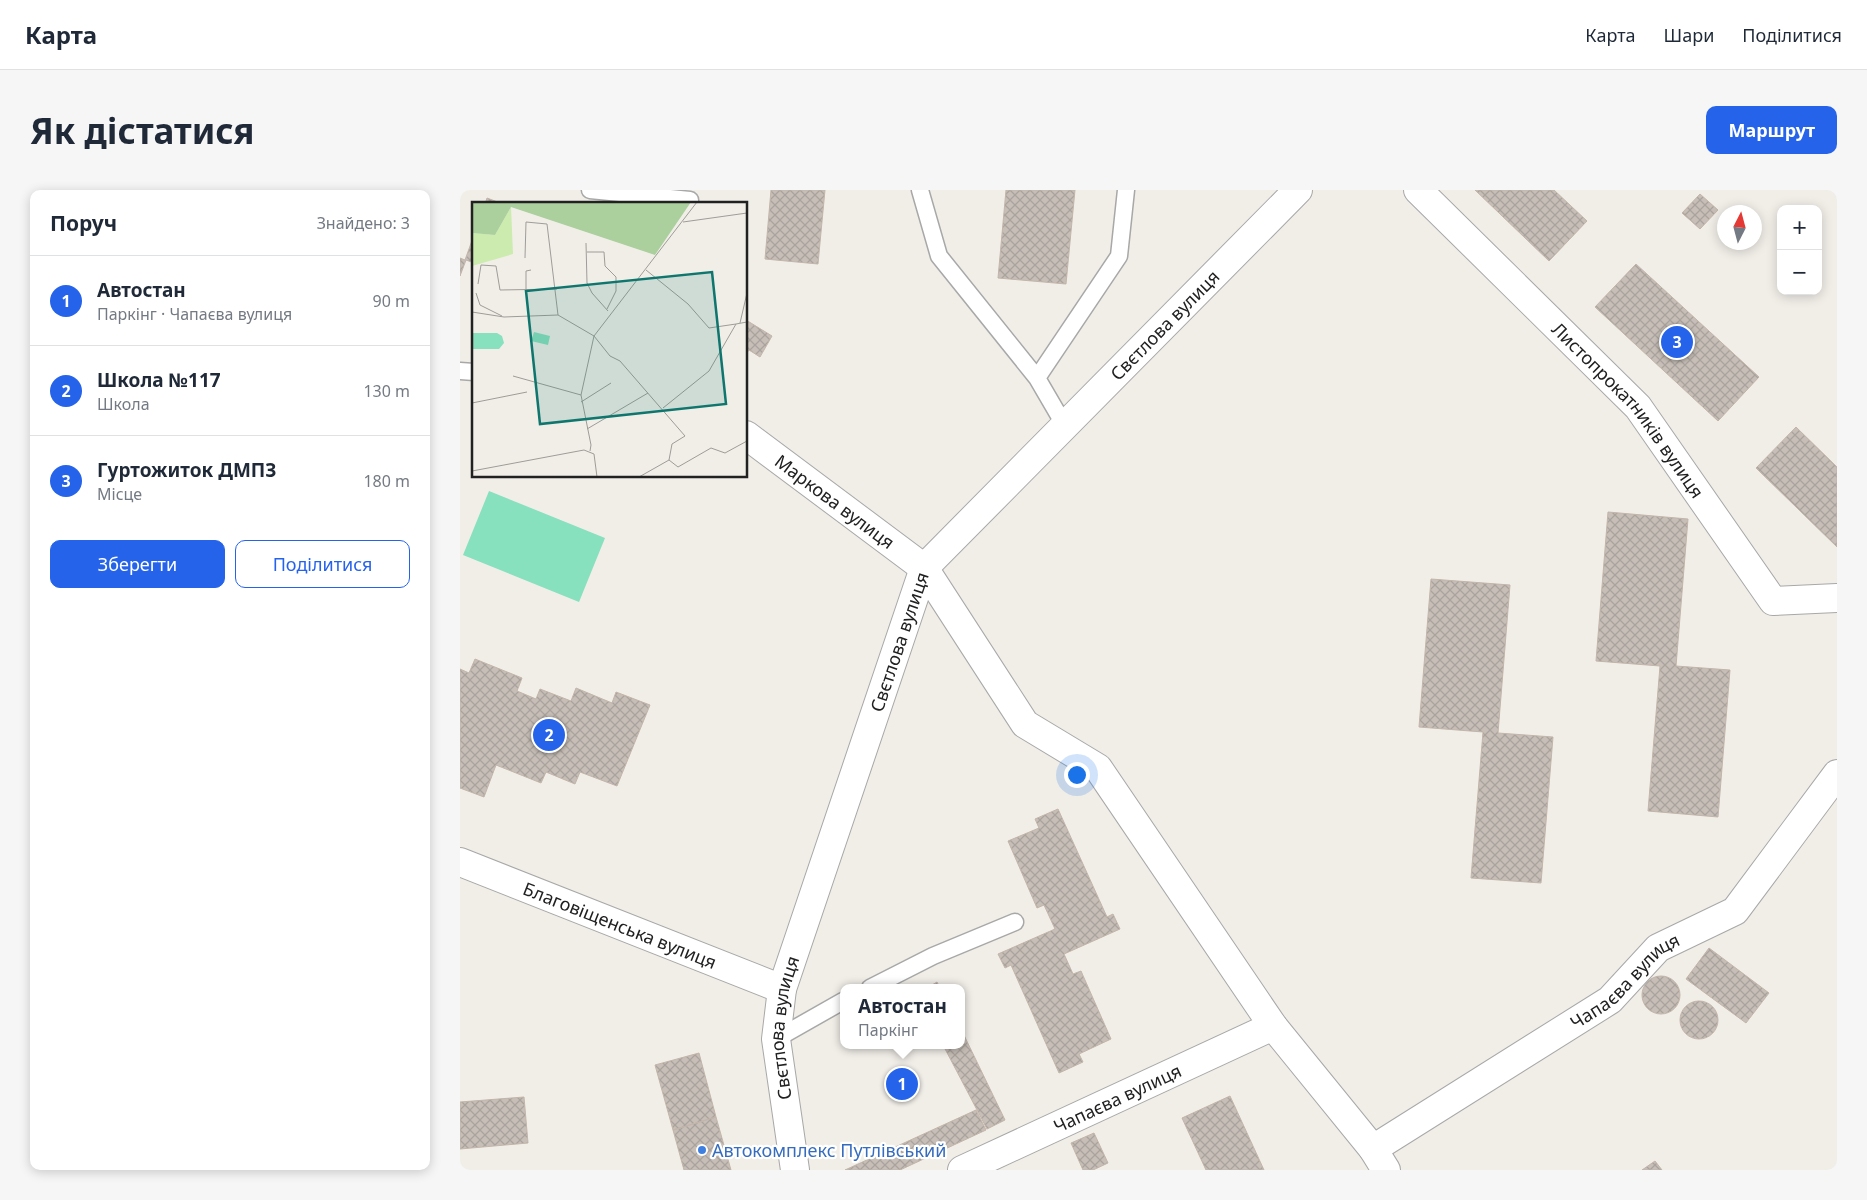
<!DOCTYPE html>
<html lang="uk">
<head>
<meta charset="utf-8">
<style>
	:root { --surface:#fff; --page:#f6f6f7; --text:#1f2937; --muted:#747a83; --line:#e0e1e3; --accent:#2563eb }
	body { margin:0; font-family:"Noto Sans",sans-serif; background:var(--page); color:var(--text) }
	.controls { position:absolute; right:15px; top:15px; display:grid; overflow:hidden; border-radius:10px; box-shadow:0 2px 12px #0003 }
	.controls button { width:45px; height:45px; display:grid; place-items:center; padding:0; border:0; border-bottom:1px solid var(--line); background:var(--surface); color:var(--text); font:25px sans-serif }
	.compass { position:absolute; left:1257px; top:15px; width:45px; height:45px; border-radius:50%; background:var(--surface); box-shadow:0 2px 12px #0003; rotate:6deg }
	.you { position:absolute; left:616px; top:584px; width:18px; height:18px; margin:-12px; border:4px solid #fff; border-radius:50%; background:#1a73e8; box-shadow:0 0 0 8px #1a73e833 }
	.badge { display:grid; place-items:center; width:32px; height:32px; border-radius:50%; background:var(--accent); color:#fff; font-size:16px; font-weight:700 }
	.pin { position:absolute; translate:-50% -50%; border:2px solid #fff; box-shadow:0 1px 5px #0006 }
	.popup { position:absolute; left:380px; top:794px; width:125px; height:65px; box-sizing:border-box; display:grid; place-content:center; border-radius:10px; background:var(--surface); filter:drop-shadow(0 1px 4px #0005); font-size:16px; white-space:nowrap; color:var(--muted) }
	.popup b { font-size:19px; color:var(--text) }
	.popup::after { content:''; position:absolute; left:50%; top:100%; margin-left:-10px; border:10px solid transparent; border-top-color:var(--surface) }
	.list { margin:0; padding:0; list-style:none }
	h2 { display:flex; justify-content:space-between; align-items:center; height:65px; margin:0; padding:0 20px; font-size:21px }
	h2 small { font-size:16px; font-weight:400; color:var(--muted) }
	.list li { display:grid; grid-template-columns:32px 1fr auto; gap:15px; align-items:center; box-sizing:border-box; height:90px; padding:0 20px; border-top:1px solid var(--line) }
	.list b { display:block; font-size:19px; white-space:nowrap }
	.list p { margin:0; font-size:16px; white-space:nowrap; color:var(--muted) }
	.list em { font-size:16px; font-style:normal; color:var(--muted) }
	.actions { display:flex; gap:10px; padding:15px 20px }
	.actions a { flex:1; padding:11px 0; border:1px solid var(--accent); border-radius:10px; text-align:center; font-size:18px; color:var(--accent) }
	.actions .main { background:var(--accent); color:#fff }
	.map { position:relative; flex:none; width:1377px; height:980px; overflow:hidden; border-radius:10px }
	header { display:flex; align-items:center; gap:30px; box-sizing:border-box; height:70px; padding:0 25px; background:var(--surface); border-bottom:1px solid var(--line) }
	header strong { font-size:24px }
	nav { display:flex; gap:28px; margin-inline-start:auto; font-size:18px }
	.intro { display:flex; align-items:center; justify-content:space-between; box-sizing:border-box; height:120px; padding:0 30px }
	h1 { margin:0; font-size:35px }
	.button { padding:12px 22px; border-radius:10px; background:var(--accent); color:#fff; font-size:18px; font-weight:700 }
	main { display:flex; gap:30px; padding:0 30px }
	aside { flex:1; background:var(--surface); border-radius:10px; box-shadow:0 2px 12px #0003 }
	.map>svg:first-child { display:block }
	.pitch { fill:#87e0be }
	.building { fill:url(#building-cross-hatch); stroke:#c3b5aa }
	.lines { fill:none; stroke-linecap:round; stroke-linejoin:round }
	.lane-casing { stroke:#a8a8a8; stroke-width:19 }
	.street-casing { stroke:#a8a8a8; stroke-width:30 }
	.lane { stroke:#fff; stroke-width:16 }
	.street { stroke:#fff; stroke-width:28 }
	.shop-dot { fill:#3f7fe0; stroke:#fff; stroke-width:2 }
	.labels { text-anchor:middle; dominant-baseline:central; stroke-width:4.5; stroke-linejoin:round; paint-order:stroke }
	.street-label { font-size:18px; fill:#212121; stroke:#fff }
	.shop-label { font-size:18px; fill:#366cbe; stroke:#fff; text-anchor:start }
	.inset-road { fill:none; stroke:#9e9c98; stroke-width:1 }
	.view { fill:#0f766e; fill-opacity:0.15; stroke:#0f766e; stroke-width:2.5 }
	.inset-edge { fill:none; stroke:#212121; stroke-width:2.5 }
</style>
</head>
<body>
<header>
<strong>Карта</strong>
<nav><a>Карта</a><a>Шари</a><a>Поділитися</a></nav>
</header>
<div class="intro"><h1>Як дістатися</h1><a class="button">Маршрут</a></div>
<main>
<aside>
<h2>Поруч<small>Знайдено: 3</small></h2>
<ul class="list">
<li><span class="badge">1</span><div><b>Автостан</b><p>Паркінг · Чапаєва вулиця</p></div><em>90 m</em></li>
<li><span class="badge">2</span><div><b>Школа №117</b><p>Школа</p></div><em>130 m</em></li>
<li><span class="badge">3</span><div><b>Гуртожиток ДМПЗ</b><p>Місце</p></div><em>180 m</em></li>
</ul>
<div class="actions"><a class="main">Зберегти</a><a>Поділитися</a></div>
</aside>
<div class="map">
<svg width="1377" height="980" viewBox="0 0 1377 980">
	<defs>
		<pattern id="building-cross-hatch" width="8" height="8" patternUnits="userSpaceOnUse" patternTransform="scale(1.25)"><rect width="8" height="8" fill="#c6beb7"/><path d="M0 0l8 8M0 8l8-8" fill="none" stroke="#aaa39d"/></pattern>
	</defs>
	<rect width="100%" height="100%" fill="#f1eee8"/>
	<!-- pitch -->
	<path class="pitch" d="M29 301 145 348 119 412 3 365Z"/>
	<!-- building -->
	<path class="building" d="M311 0H365L358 74 305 69Z
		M546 0H615L606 94 538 88Z
		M1015 0H1094L1127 31 1089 71Z
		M1240 4 1258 20 1240 39 1222 23Z
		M27 8 43 14H25Z
		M14 45V73L6 70 0 86V68L5 70Z
		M1176 74 1299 187 1258 231 1135 117Z
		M286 130 312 146 300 167 289 160 286 164Z
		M1336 237 1377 277V357L1296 278Z
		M1148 322 1228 329 1216 476 1270 480 1258 627 1188 621 1200 476 1136 471Z
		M971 389 1050 395 1038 543 1093 547 1081 693 1011 688 1023 542 959 537Z
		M15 469 62 488 57 501 76 509 80 499 111 511 116 498 152 513 156 502 190 515 157 596 120 582 115 594 86 582 81 593 36 575 24 607 0 598V479L9 483Z
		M598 619 647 727 653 724 660 739 604 764 613 784 621 781 651 849 619 864 623 872 599 883 551 775 545 778 538 764 595 739 584 715 577 718 548 651 579 638 575 629Z
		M1249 758 1309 803 1286 833 1226 789Z
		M1182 805a19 19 0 1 1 38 0a19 19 0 1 1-38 0Z
		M477 792 480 798H467Z
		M1220 830a19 19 0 1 1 38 0a19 19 0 1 1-38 0Z
		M501 839 545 930 527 939 483 855H501Z
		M239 863 256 927 213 940 195 875Z
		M770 906 804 980H746L722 928Z
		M64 907 68 953 0 959V912Z
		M516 920 526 940 440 980H385Z
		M256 927 271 980H224L213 940Z
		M634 943 648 973 633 980H623L611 953Z
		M1195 971 1202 980H1182Z"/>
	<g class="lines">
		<!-- lane casing -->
		<g class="lane-casing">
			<path id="lane" d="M130 0 230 10
				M460 0 479 66 577 188 605 236
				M0 181 14 182
				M577 188 659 66 666 0
				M410 798 473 766 555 732
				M316 849 383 811"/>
		</g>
		<!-- street casing -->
		<g class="street-casing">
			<g id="street">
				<path id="s1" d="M958 0 1178 217 1313 411 1377 408"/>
				<path id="s2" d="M286 245 464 378 565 534 638 578 813 836 913 959 926 980"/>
				<path id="s3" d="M0 672 322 799"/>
				<path id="s4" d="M913 959 1150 810 1198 758 1275 721 1377 584"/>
				<path id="s5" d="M335 980 316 849 322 799 464 378 838 0"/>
				<path id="s6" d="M502 980 813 836"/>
			</g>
		</g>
		<!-- lane -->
		<use href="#lane" class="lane"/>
		<!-- street -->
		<use href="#street" class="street"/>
	</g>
	<!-- markers -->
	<circle class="shop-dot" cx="242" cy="960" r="5"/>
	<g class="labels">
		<!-- street labels -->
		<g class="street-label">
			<text stroke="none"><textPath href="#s5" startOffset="969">Свєтлова вулиця</textPath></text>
			<text stroke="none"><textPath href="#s1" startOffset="305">Листопрокатників вулиця</textPath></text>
			<text stroke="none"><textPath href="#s2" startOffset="111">Маркова вулиця</textPath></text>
			<text stroke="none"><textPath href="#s5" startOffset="549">Свєтлова вулиця</textPath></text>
			<text stroke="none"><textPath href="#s3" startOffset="172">Благовіщенська вулиця</textPath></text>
			<text stroke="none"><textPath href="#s4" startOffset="304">Чапаєва вулиця</textPath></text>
			<text stroke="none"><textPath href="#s5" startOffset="144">Свєтлова вулиця</textPath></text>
			<text stroke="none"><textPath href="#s6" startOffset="171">Чапаєва вулиця</textPath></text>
		</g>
		<!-- shop labels -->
		<g class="shop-label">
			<text x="252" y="960">Автокомплекс Путлівський</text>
		</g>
	</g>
	<!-- overview -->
	<g transform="translate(12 12)">
		<rect width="275" height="275" fill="#f1eee8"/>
		<path d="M39 5 41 52 0 64V31L23 33Z" fill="#cbebaf"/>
		<path d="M0 0H219L183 53 39 5 23 33 0 31Z" fill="#abd09d"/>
		<path d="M62 130 78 134 76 143 59 139ZM0 131H25L30 134 32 141 27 147H0Z" fill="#87e0be"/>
		<path class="inset-road" d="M211 20 275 11M114 41 115 81 120 91 136 109M115 50H132L133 64 144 75V89L135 107M53 56 54 20 75 22 86 113M174 68 216 102 237 126 264 122M6 82 9 63 24 64 28 88 85 87M54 88V69L59 68M4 91 8 103 30 114M0 110 32 115 86 113M86 113 122 134 138 154 148 159 213 234 200 242 197 258M268 121 275 91M41 174 109 193M109 200 139 181M0 201 55 190M191 206 237 169 264 122 275 120M115 227 176 191M118 249 119 243 109 193 122 134 225 0M0 269 112 248 122 252 125 275M167 275 197 258 206 265 239 246 253 251 275 239"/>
		<path class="view" d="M240 70 254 202 68 222 54 89Z"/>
		<rect width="275" height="275" class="inset-edge"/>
	</g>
</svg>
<div class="controls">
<button>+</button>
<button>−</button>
</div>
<svg class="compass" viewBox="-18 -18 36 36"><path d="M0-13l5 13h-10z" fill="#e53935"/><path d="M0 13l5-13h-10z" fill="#747a83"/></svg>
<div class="you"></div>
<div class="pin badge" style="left:442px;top:894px">1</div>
<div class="popup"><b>Автостан</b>Паркінг</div>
<div class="pin badge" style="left:89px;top:545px">2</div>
<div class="pin badge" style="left:1217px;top:152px">3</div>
</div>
</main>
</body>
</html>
